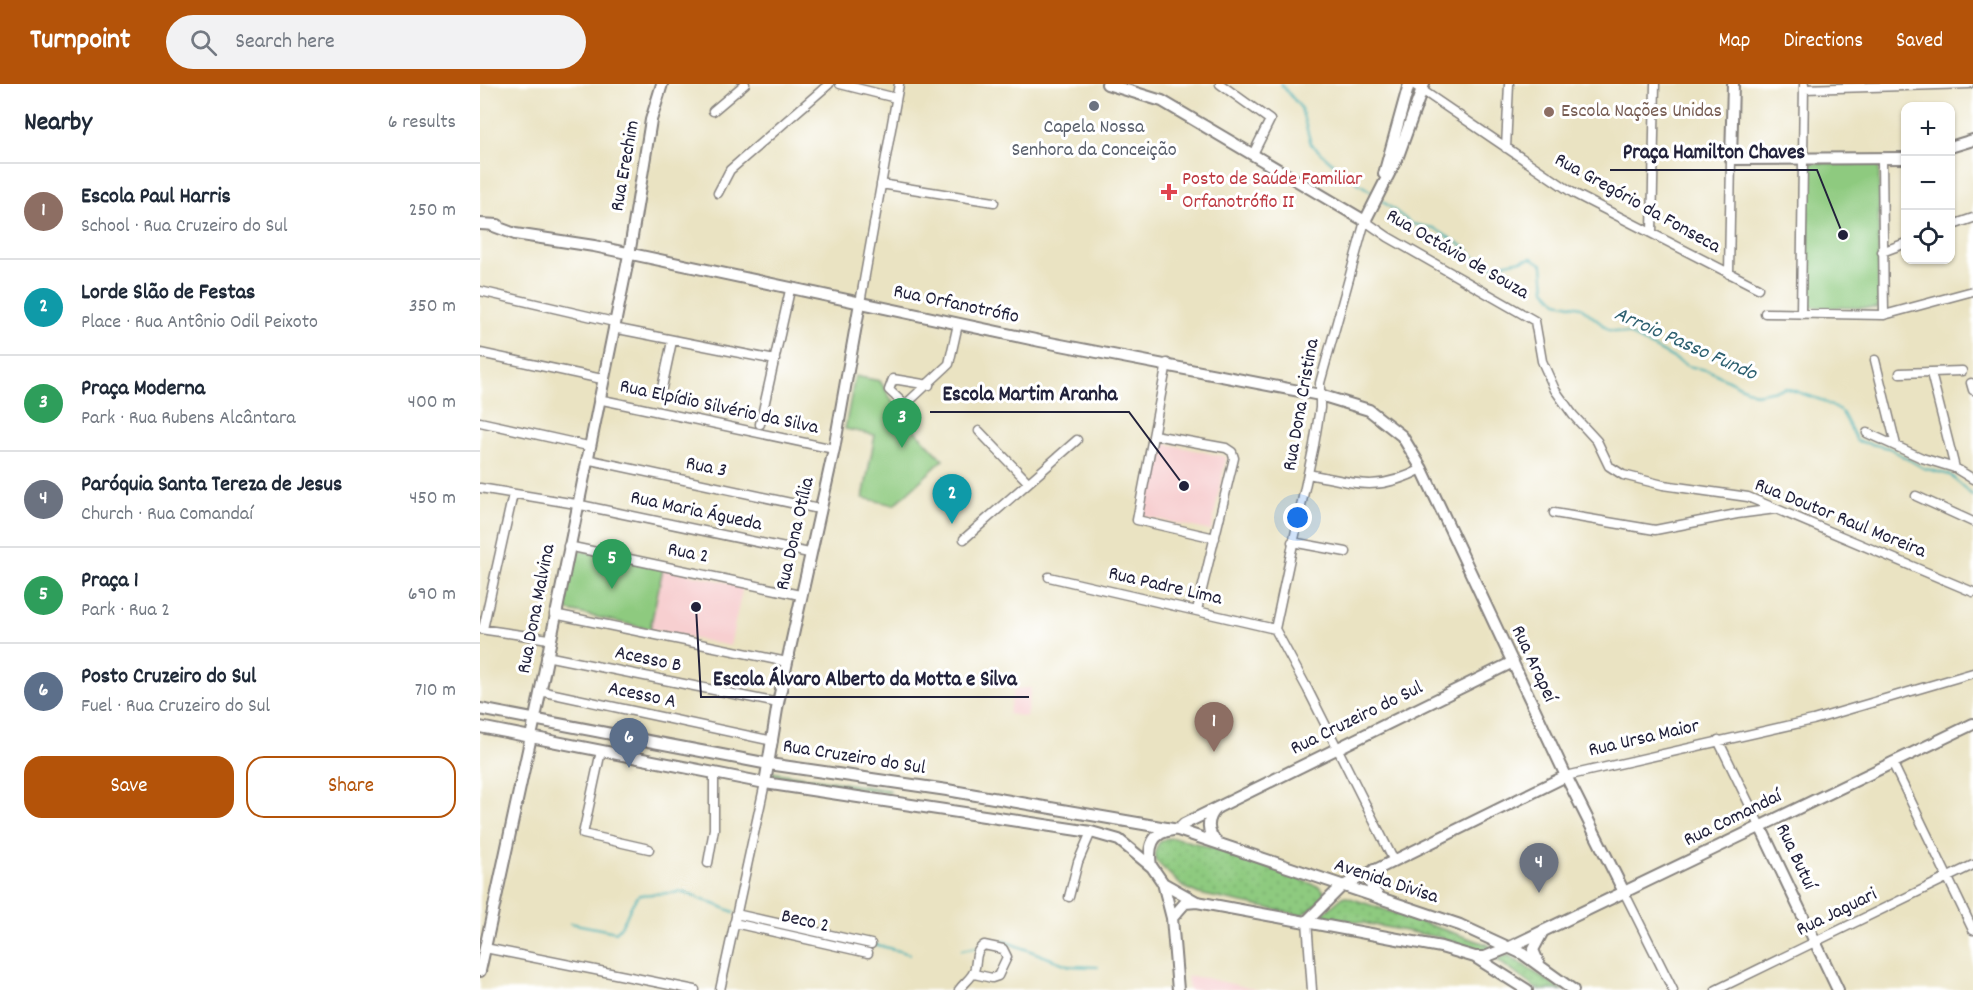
<!DOCTYPE html>
<html lang="en">
<head>
<meta charset="utf-8">
<style>
	:root { --surface:#fff; --page:#f2f2f3; --text:#1f2937; --muted:#747a83; --line:#e0e1e3; --accent:#b45309 }
	body { margin:0; font-family:Dekko,sans-serif; background:var(--page); color:var(--text) }
	.controls { position:absolute; right:18px; top:18px; display:grid; overflow:hidden; border-radius:12px; box-shadow:0 2px 4px #0004 }
	.controls button { width:54px; height:54px; display:grid; place-items:center; padding:0; border:0; border-bottom:2px solid var(--line); background:var(--surface); color:var(--text); font:30px sans-serif }
	.you { position:absolute; left:818px; top:434px; width:21px; height:21px; margin:-15px; border:4px solid #fff; border-radius:50%; background:#1a73e8; box-shadow:0 0 0 9px #1a73e833 }
	.badge { display:grid; place-items:center; width:39px; height:39px; border-radius:50%; background:var(--accent); color:#fff; font-size:20px; font-weight:700 }
	.pin { position:absolute; translate:-50% -50px; filter:drop-shadow(0 2px 3px #0008) }
	.pin::after { content:''; position:absolute; top:32px; width:21px; height:18px; background:inherit; clip-path:polygon(0 0,100% 0,50% 100%) }
	.list { margin:0; padding:0; list-style:none }
	h2 { display:flex; justify-content:space-between; align-items:center; height:78px; margin:0; padding:0 24px; font-size:26px }
	h2 small { font-size:20px; font-weight:400; color:var(--muted) }
	.list li { display:grid; grid-template-columns:39px 1fr auto; gap:18px; align-items:center; box-sizing:border-box; height:96px; padding:0 24px; border-top:2px solid var(--line) }
	.list b { display:block; font-size:22px; white-space:nowrap }
	.list p { margin:0; font-size:20px; white-space:nowrap; color:var(--muted) }
	.list em { font-size:20px; font-style:normal; color:var(--muted) }
	.actions { display:flex; gap:12px; padding:18px 24px }
	.actions a { flex:1; padding:14px 0; border:2px solid var(--accent); border-radius:18px; text-align:center; font-size:21px; color:var(--accent) }
	.actions .main { background:var(--accent); color:#fff }
	.icon { flex:none; width:33px; height:33px; fill:none; stroke:currentColor; stroke-width:2; stroke-linecap:round; stroke-linejoin:round }
	.map { position:relative; flex:none; width:1493px; height:906px; overflow:hidden }
	header { display:flex; align-items:center; gap:36px; box-sizing:border-box; height:84px; padding:0 30px; background:var(--accent); color:#fff }
	header strong { font-size:28px }
	nav { display:flex; gap:33px; margin-inline-start:auto; font-size:21px }
	.search { width:420px; height:54px; background:var(--page); display:flex; align-items:center; gap:15px; box-sizing:border-box; padding:0 21px; border-radius:33px; color:var(--muted); font-size:22px }
	main { display:flex }
	aside { flex:1; background:var(--surface) }
	.map>svg:first-child { display:block }
	.built { fill:#f7cfd0 }
	.grass { fill:url(#grass-dots); stroke:#58765d; stroke-width:1.5 }
	.green { fill:#8eca7f; stroke:#58765d; stroke-width:1.5 }
	.lines { fill:none; stroke-linecap:round; stroke-linejoin:round }
	.stream { stroke:#3caeb4; stroke-width:2 }
	.street-casing { stroke:#86827e; stroke-width:11 }
	.secondary-casing { stroke:#86827e; stroke-width:14 }
	.street { stroke:#fff; stroke-width:8 }
	.secondary { stroke:#fff; stroke-width:10 }
	.worship-dot { fill:#6b7280; stroke:#fff; stroke-width:2 }
	.education-dot { fill:#8d6e63; stroke:#fff; stroke-width:2 }
	.health-dot { fill:#e0444e; stroke:#fff; stroke-width:2 }
	.labels { text-anchor:middle; dominant-baseline:central; stroke-width:6; stroke-linejoin:round; paint-order:stroke }
	.education-label { font-size:20px; fill:#785e54; stroke:#fff; text-anchor:start }
	.worship-label { font-size:20px; fill:#5b616d; stroke:#fff }
	.street-label { font-size:20px; fill:#22223b; stroke:#fff }
	.health-label { font-size:20px; fill:#be3a42; stroke:#fff; text-anchor:start }
	.water-label { font-size:21px; font-style:italic; fill:#2e6171; stroke:#fff }
	.leader { fill:none; stroke:#22223b; stroke-width:2 }
	.callout-dot { fill:#22223b; stroke:#fff; stroke-width:2 }
	.callout-label { font-size:21px; text-anchor:middle; font-weight:bold; fill:#22223b; stroke:#fff; stroke-width:6; stroke-linejoin:round; paint-order:stroke }
</style>
</head>
<body>
<header>
<strong>Turnpoint</strong>
<div class="search"><svg class="icon" aria-label="search" viewBox="0 0 24 24"><circle cx="10" cy="10" r="6"/><path d="M15 15l6 6"/></svg>Search here</div>
<nav><a>Map</a><a>Directions</a><a>Saved</a></nav>
</header>
<main>
<aside>
<h2>Nearby<small>6 results</small></h2>
<ul class="list">
<li><span class="badge" style="background:#8d6e63">1</span><div><b>Escola Paul Harris</b><p>School · Rua Cruzeiro do Sul</p></div><em>250 m</em></li>
<li><span class="badge" style="background:#0f9aa8">2</span><div><b>Lorde Slão de Festas</b><p>Place · Rua Antônio Odil Peixoto</p></div><em>350 m</em></li>
<li><span class="badge" style="background:#2e9e5b">3</span><div><b>Praça Moderna</b><p>Park · Rua Rubens Alcântara</p></div><em>400 m</em></li>
<li><span class="badge" style="background:#6b7280">4</span><div><b>Paróquia Santa Tereza de Jesus</b><p>Church · Rua Comandaí</p></div><em>450 m</em></li>
<li><span class="badge" style="background:#2e9e5b">5</span><div><b>Praça 1</b><p>Park · Rua 2</p></div><em>690 m</em></li>
<li><span class="badge" style="background:#5c6f8a">6</span><div><b>Posto Cruzeiro do Sul</b><p>Fuel · Rua Cruzeiro do Sul</p></div><em>710 m</em></li>
</ul>
<div class="actions"><a class="main">Save</a><a>Share</a></div>
</aside>
<div class="map">
<svg width="1493" height="906" viewBox="0 0 1493 906">
	<defs>
		<pattern id="grass-dots" width="8" height="8" patternUnits="userSpaceOnUse" patternTransform="scale(1.5)"><rect width="8" height="8" fill="#8eca7f"/><path d="M2 2h.1M6 6h.1" fill="none" stroke="#7aad6f" stroke-width="1.8" stroke-linecap="round"/></pattern>
	</defs>
	<rect width="100%" height="100%" fill="#fff"/>
	<filter id="ink" filterUnits="userSpaceOnUse"><feTurbulence type="fractalNoise" baseFrequency=".0167" numOctaves="2"/><feDisplacementMap in="SourceGraphic" scale="12" xChannelSelector="R" yChannelSelector="G"/><feConvolveMatrix kernelMatrix="1 2 1 2 8 2 1 2 1" color-interpolation-filters="sRGB"/></filter>
	<filter id="wash" filterUnits="userSpaceOnUse"><feTurbulence type="fractalNoise" baseFrequency=".008" numOctaves="4" result="noise"/><feDisplacementMap in="SourceGraphic" scale="24" xChannelSelector="R" yChannelSelector="G"/><feGaussianBlur stdDeviation="1.35" result="paint"/><feColorMatrix in="noise" values="0 0 0 0 0 0 0 0 0 0 0 0 0 0 0 0 0 1.4 0 .05"/><feComposite in="paint" operator="in"/></filter>
	<g filter="url(#wash)">
		<rect width="100%" height="100%" fill="#eae3c2"/>
		<!-- built -->
		<path class="built" d="M678 358 746 373 731 447 662 432Z
			M183 484 263 502 250 562 170 545Z
			M551 604 546 633 528 630 534 605Z
			M707 892 725 894 779 906H709Z"/>
		<!-- grass -->
		<path class="grass" d="M292 688 410 706 409 709 291 691Z
			M696 754 741 766 840 803 844 807C842 818 830 827 821 831L719 810 703 803 675 776C675 760 679 754 696 754Z
			M864 812 1009 861 1011 863 1004 868H999L963 854 841 831Z
			M1028 871 1082 906H1058L1016 875Z"/>
		<!-- green -->
		<path class="green" d="M1328 79 1399 80 1398 224 1327 223Z
			M375 292 400 297 420 330 463 376 414 421 383 414 395 351 365 345Z
			M93 465 183 484 170 545 80 525Z"/>
		<g class="lines">
			<!-- stream -->
			<path class="stream" d="M801 0 821 24 831 60 867 92 895 110
				M901 116 932 140 954 144 986 164 997 177 1011 182 1052 174 1063 181 1065 205 1077 218 1101 223 1129 246 1149 250 1208 282 1230 287 1276 310 1306 304 1341 316 1362 328 1377 357 1409 364 1443 384 1470 391 1493 412
				M90 839 136 848C150 835 146 824 159 811L204 808 254 828
				M394 860 430 870
				M514 860 524 857 590 882 618 883
				M482 866 497 863"/>
		</g>
	</g>
	<g filter="url(#ink)">
		<g class="lines">
			<!-- street casing -->
			<g class="street-casing">
				<path id="street" d="M360 0 416 14
					M740 0 790 36 773 70
					M933 0 1093 109 1278 204
					M1324 5 1489 0
					M233 27 265 0
					M1026 64 1029 0
					M1402 76 1404 231
					M401 100 514 118
					M238 109 250 86 349 0
					M1470 142 1493 134
					M1172 149 1175 0
					M1402 168 1426 159
					M1249 190 1251 75
					M0 207 134 238
					M380 219 419 0
					M1285 229 1404 231 1493 207
					M1321 230 1324 0
					M133 244 295 276
					M0 269 122 295
					M1395 276 1416 361
					M687 279 657 436 735 454
					M1420 289 1482 287
					M1451 289 1475 384
					M1491 299 1493 306
					M449 301 413 295 409 306 425 321 469 280 478 240
					M182 304 192 257
					M118 315 354 365
					M0 338 108 362
					M280 340 310 206
					M499 347 548 398
					M1387 349 1442 374 1475 384 1493 395
					M674 351 746 364 752 368 754 374 717 526
					M106 375 339 425
					M828 390C876 399 896 409 942 385
					M0 404 96 420 329 469
					M1436 412 1493 438
					M1074 429 1175 446 1257 430 1296 425
					M484 455 597 356
					M812 458 866 468
					M88 462 320 511
					M569 493 795 545
					M74 530 307 578
					M0 545 69 555
					M3 545 33 410
					M66 572 298 619
					M60 607 293 657
					M1238 656 1280 742
					M121 667 103 750 169 765
					M1412 678 1493 846
					M1086 692 1333 636 1493 589
					M914 777 828 606 795 545 834 361 840 324V299L885 137 908 153 1055 237 1062 277 1075 306 1093 331 1117 357 1129 382 1143 391 1183 401 1268 413 1493 508
					M228 779 234 745V689
					M1144 808 1193 906
					M589 813 598 778 611 748
					M256 830 391 860
					M827 837 832 906
					M254 839 388 869
					M5 864 215 906
					M240 906 285 699
					M479 906C483 900 488 897 492 891 499 881 492 869 504 861L523 865 527 873 518 892 512 894 494 890
					M1236 906 1493 781"/>
			</g>
			<!-- secondary casing -->
			<g class="secondary-casing">
				<path id="secondary" d="M627 0 682 17 885 137 918 72 944 0
					M1253 0 1251 75 1426 74
					M1470 63 1493 56
					M904 90 929 0
					M0 140 18 141
					M11 141 35 150 114 162 560 257 840 311 889 326 922 352 942 385 1086 692 1144 808
					M0 625 289 680 467 706 698 746 980 841 1043 870 1093 906
					M0 643 285 699 611 748 639 756 672 783 683 799 717 818 961 863 995 873 1047 906
					M285 699 298 619 354 365 380 219
					M737 724C726 735 726 749 738 759
					M1280 742 1358 906
					M698 746 704 740 1033 578
					M671 782C668 764 671 748 693 746
					M894 786C886 796 892 806 900 814
					M683 799 692 834 698 906
					M692 834 705 819 717 818
					M827 837 861 803 1086 692
					M995 873H1005L1030 863 1493 640
					M1059 880 1053 866 1062 849
					M0 887 55 634 149 171 171 36 182 0"/>
			</g>
			<!-- street -->
			<use href="#street" class="street"/>
			<!-- secondary -->
			<use href="#secondary" class="secondary"/>
		</g>
	</g>
	<!-- markers -->
	<circle class="worship-dot" cx="614" cy="22" r="6"/>
	<circle class="education-dot" cx="1069" cy="28" r="6"/>
	<path class="health-dot" d="M686 99h6v6h6v6h-6v6h-6v-6h-6v-6h6z"/>
	<g class="labels">
		<!-- education labels -->
		<g class="education-label">
			<text x="1081" y="28">Escola Nações Unidas</text>
		</g>
		<!-- worship labels -->
		<g class="worship-label">
			<text x="614" y="44">Capela Nossa<tspan x="614" dy="23">Senhora da Conceição</tspan></text>
		</g>
		<!-- street labels -->
		<g class="street-label">
			<text transform="translate(146 82) rotate(-80)">Rua Erechim</text>
			<text transform="translate(1157 120) rotate(29)">Rua Gregório da Fonseca</text>
			<text transform="translate(977 171) rotate(30)">Rua Octávio de Souza</text>
			<text transform="translate(476 221) rotate(12)">Rua Orfanotrófio</text>
			<text transform="translate(822 321) rotate(-80)">Rua Dona Cristina</text>
			<text transform="translate(239 324) rotate(12)">Rua Elpídio Silvério da Silva</text>
			<text transform="translate(226 384) rotate(12)">Rua 3</text>
			<text transform="translate(216 428) rotate(12)">Rua Maria Águeda</text>
			<text transform="translate(1360 435) rotate(22)">Rua Doutor Raul Moreira</text>
			<text transform="translate(316 450) rotate(-77)">Rua Dona Otília</text>
			<text transform="translate(208 470) rotate(12)">Rua 2</text>
			<text transform="translate(685 503) rotate(13)">Rua Padre Lima</text>
			<text transform="translate(57 525) rotate(-79)">Rua Dona Malvina</text>
			<text transform="translate(168 576) rotate(12)">Acesso B</text>
			<text transform="translate(1053 580) rotate(65)">Rua Arapeí</text>
			<text transform="translate(162 612) rotate(12)">Acesso A</text>
			<text transform="translate(877 635) rotate(-26)">Rua Cruzeiro do Sul</text>
			<text transform="translate(1164 655) rotate(-13)">Rua Ursa Maior</text>
			<text transform="translate(374 674) rotate(9)">Rua Cruzeiro do Sul</text>
			<text transform="translate(1253 735) rotate(-26)">Rua Comandaí</text>
			<text transform="translate(1315 773) rotate(65)">Rua Butuí</text>
			<text transform="translate(906 798) rotate(18)">Avenida Divisa</text>
			<text transform="translate(1357 829) rotate(-26)">Rua Jaguari</text>
			<text transform="translate(325 838) rotate(13)">Beco 2</text>
		</g>
		<!-- health labels -->
		<g class="health-label">
			<text x="702" y="96">Posto de Saúde Familiar<tspan x="702" dy="23">Orfanotrófio II</tspan></text>
		</g>
		<!-- water labels -->
		<g class="water-label">
			<text transform="translate(1205 261) rotate(24)">Arroio Passo Fundo</text>
		</g>
	</g>
	<!-- callouts -->
	<path class="leader" d="M1363 151L1337 86H1130M704 402L649 328H450M216 523L221 613H549"/>
	<g class="callout-dot">
		<circle cx="1363" cy="151" r="6"/>
		<circle cx="704" cy="402" r="6"/>
		<circle cx="216" cy="523" r="6"/>
	</g>
	<g class="callout-label">
		<text x="1234" y="74">Praça Hamilton Chaves</text>
		<text x="550" y="316">Escola Martim Aranha</text>
		<text x="385" y="601">Escola Álvaro Alberto da Motta e Silva</text>
	</g>
</svg>
<div class="controls">
<button>+</button>
<button>−</button>
<button><svg class="icon" aria-label="locate" viewBox="0 0 24 24"><circle cx="12" cy="12" r="6"/><path d="M12 2v4M12 18v4M2 12h4M18 12h4"/></svg></button>
</div>
<div class="you"></div>
<div class="pin badge" style="left:734px;top:668px;background:#8d6e63">1</div>
<div class="pin badge" style="left:472px;top:440px;background:#0f9aa8">2</div>
<div class="pin badge" style="left:422px;top:364px;background:#2e9e5b">3</div>
<div class="pin badge" style="left:1059px;top:809px;background:#6b7280">4</div>
<div class="pin badge" style="left:132px;top:505px;background:#2e9e5b">5</div>
<div class="pin badge" style="left:149px;top:684px;background:#5c6f8a">6</div>
</div>
</main>
</body>
</html>
